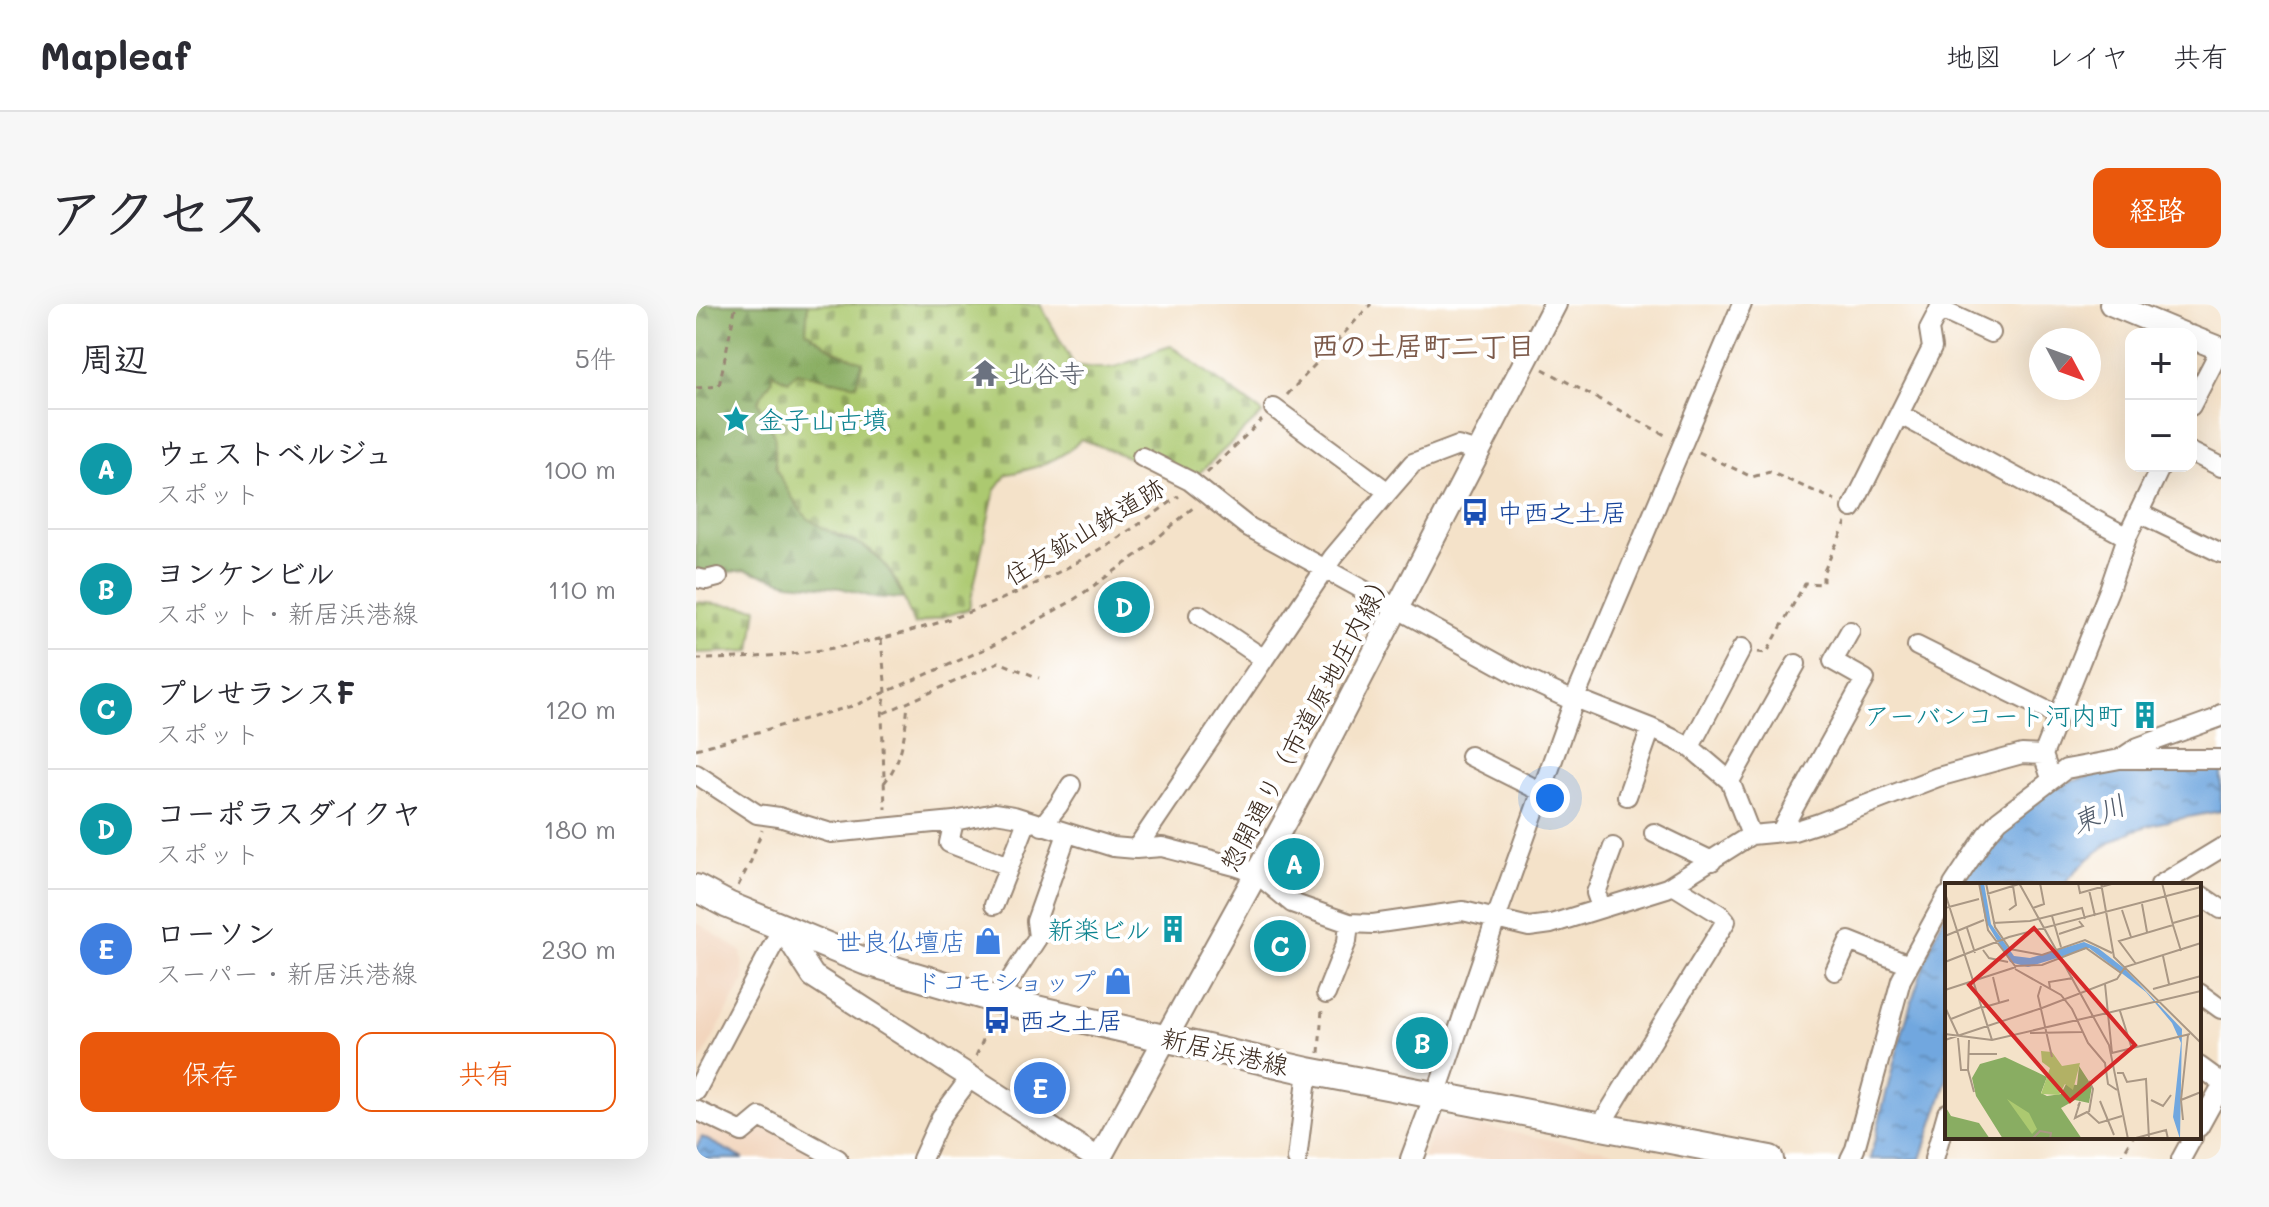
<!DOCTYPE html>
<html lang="ja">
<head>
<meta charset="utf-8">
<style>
	:root { --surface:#fff; --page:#f7f7f7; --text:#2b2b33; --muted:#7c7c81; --line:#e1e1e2; --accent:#ea580c }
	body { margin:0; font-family:Mali,"Klee One",sans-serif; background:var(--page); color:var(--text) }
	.controls { position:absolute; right:24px; top:24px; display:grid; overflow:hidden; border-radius:16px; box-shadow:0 8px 32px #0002 }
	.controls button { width:72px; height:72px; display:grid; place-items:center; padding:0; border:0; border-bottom:2px solid var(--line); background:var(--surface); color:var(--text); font:40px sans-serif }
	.compass { position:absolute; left:1333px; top:24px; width:72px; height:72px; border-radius:50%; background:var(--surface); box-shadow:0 8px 32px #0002; rotate:131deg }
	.you { position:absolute; left:854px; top:494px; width:28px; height:28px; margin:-20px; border:6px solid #fff; border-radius:50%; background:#1a73e8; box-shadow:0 0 0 12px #1a73e833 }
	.badge { display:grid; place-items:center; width:52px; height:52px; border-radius:50%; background:var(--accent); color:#fff; font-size:26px; font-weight:700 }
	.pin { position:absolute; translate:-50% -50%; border:4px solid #fff; box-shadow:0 2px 8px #0006 }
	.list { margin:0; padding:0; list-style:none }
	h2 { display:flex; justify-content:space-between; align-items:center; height:104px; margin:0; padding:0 32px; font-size:34px }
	h2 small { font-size:26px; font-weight:400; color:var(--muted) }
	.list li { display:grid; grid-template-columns:52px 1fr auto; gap:24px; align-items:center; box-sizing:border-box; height:120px; padding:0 32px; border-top:2px solid var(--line) }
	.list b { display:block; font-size:30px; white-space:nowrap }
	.list p { margin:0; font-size:26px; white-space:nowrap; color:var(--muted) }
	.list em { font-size:26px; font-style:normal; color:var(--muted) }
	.actions { display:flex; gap:16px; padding:24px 32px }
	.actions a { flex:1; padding:18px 0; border:2px solid var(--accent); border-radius:16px; text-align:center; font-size:28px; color:var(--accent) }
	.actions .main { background:var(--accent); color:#fff }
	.map { position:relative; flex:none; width:1525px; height:855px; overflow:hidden; border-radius:16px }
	header { display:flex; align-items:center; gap:48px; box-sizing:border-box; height:112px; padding:0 40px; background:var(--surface); border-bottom:2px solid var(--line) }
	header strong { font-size:38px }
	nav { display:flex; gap:44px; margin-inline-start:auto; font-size:28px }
	.intro { display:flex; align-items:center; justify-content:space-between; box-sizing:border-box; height:192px; padding:0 48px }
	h1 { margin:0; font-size:56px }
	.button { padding:20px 36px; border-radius:16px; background:var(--accent); color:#fff; font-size:28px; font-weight:700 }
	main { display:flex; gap:48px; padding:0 48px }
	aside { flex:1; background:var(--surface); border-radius:16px; box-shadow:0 8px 32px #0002 }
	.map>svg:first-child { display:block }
	.built { fill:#f2d5bd }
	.forest { fill:url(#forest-firs); stroke:#626c40; stroke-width:2 }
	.cemetery { fill:url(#cemetery-stones); stroke:#747a47; stroke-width:2 }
	.water { fill:url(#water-ripples); stroke:#56687e; stroke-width:2 }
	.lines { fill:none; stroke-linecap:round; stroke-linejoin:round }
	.minor-casing { stroke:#988674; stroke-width:22 }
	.tertiary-casing { stroke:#988674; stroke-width:26 }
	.secondary-casing { stroke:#988674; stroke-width:30 }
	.path { stroke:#988674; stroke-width:3; stroke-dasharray:6 6; stroke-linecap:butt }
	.minor { stroke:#fff; stroke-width:18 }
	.tertiary { stroke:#fff; stroke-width:22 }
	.secondary { stroke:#fff; stroke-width:26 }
	.labels { text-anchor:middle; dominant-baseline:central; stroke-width:8; stroke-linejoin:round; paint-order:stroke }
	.worship-label { font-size:26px; fill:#5b616d; stroke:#fff; text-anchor:start }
	.culture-label { font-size:26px; fill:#0d838f; stroke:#fff; text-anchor:end }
	.transit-label { font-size:26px; fill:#164399; stroke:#fff; text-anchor:start }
	.street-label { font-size:26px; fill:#3b2a1e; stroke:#fff }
	.shop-label { font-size:26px; fill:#366cbe; stroke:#fff; text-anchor:end }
	.neighbourhood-label { font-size:28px; font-weight:bold; fill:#7c5949; stroke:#fff }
	.water-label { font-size:28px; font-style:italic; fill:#515c6b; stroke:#fff }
	.inset-road { fill:none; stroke:#aa9885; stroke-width:2 }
	.view { fill:#d62828; fill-opacity:0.15; stroke:#d62828; stroke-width:4 }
	.inset-edge { fill:none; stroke:#3b2a1e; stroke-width:4 }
</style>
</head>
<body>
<header>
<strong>Mapleaf</strong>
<nav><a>地図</a><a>レイヤ</a><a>共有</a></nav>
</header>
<div class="intro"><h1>アクセス</h1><a class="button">経路</a></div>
<main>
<aside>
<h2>周辺<small>5件</small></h2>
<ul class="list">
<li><span class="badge" style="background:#0f9aa8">A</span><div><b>ウェストベルジュ</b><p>スポット</p></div><em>100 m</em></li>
<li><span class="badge" style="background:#0f9aa8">B</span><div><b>ヨンケンビル</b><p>スポット · 新居浜港線</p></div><em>110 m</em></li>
<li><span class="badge" style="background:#0f9aa8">C</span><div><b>プレせランスF</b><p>スポット</p></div><em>120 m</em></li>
<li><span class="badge" style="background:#0f9aa8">D</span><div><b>コーポラスダイクヤ</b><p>スポット</p></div><em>180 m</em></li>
<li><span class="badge" style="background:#3f7fe0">E</span><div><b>ローソン</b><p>スーパー · 新居浜港線</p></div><em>230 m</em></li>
</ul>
<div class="actions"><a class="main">保存</a><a>共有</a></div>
</aside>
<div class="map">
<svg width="1525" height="855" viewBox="0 0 1525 855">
	<defs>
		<pattern id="forest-firs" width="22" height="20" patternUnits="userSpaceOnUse" patternTransform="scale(2)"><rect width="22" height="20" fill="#89ad62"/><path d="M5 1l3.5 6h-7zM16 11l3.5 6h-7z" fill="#718d50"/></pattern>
		<pattern id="cemetery-stones" width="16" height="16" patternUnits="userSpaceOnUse" patternTransform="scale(2)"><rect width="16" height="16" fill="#acc970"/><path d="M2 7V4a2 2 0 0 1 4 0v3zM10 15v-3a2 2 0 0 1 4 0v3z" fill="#8da35b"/></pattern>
		<pattern id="water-ripples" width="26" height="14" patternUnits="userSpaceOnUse" patternTransform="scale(2)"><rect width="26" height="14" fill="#71a7df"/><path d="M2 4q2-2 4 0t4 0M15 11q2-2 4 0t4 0" fill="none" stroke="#5e88b4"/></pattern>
	</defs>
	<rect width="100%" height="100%" fill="#fff"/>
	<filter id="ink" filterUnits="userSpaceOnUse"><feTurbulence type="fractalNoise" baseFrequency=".0125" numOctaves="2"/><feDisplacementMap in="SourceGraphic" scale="16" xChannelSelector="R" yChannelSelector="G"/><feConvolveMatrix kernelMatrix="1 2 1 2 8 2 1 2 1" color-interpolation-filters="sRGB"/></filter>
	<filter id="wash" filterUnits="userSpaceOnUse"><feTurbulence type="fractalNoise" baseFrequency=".006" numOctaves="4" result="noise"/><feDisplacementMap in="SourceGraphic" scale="32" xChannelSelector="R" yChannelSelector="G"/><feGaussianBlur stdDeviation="1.8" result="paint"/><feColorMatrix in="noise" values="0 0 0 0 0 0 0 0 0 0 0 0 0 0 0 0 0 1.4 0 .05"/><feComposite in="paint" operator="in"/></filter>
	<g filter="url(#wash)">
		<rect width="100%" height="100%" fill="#f4e2c9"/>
		<!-- built -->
		<path class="built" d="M0 618 45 647 48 676 0 766Z
			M740 814 955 855H727Z
			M0 816 48 836 69 822 129 855H0Z"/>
		<!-- forest -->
		<path class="forest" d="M0 0H112L110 27 139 47 167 57 161 81 92 77 76 70V76L62 97 79 133V158L82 168 104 206 143 233 166 241 180 252 193 266 208 295 176 293 145 284 93 279 50 266 17 270 0 268Z"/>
		<!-- cemetery -->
		<path class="cemetery" d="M112 0H344L378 61C387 62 396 64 405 64 429 65 452 47 475 42L567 109 499 173 442 157 385 135C368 155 336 166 311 170L300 185 295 202 273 305 218 321C207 292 195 256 166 241 145 230 117 225 103 204 96 193 87 179 81 167 76 155 81 142 78 131 74 119 67 108 62 97L76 76V69L92 77 101 68 160 81 167 58 139 47 110 27Z
			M0 298 61 304 55 347 0 349Z"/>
		<!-- water -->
		<path class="water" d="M1525 459V507C1451 521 1419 521 1367 581H1264L1278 554 1320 510 1357 483 1433 461Z
			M1251 604V778L1225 855H1174C1195 769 1214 685 1251 604Z
			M6 833 48 855H0V844Z"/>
	</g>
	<g filter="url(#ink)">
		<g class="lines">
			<!-- minor casing -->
			<g class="minor-casing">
				<path id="minor" d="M1243 5 1295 29
					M1495 102 1525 44
					M578 104 692 188
					M1203 110 1431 233
					M1495 148 1525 163
					M446 153 494 177 551 222 826 373 871 394H879L955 424 994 443 1034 477 1055 531
					M1156 204 1236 44 1233 25 1246 0
					M1443 209 1525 249
					M0 274 10 276 22 273
					M503 311 568 355
					M1221 342 1362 412
					M994 443 1046 344
					M774 452 846 488
					M1424 455 1442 443 1522 414 1525 410
					M0 470 61 510 83 513 135 529 258 517 299 509 318 512 417 543 440 545 466 543 539 562 560 569 596 599 653 619 677 620 767 607 833 623 855 620 971 584 1055 531 1098 527 1123 519 1242 473 1326 450 1347 451
					M1355 474 1347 451 1413 286 1431 233 1465 162
					M1034 477 1100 360
					M931 492 955 424
					M258 517 253 539 313 562
					M346 522 362 502 375 481
					M1085 527 1169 375 1137 357 1154 327
					M958 529 1016 557
					M440 545 637 253 692 188 717 159 762 142 782 148
					M1257 581 1290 531 1303 516 1370 465 1424 455H1525
					M1464 581 1525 544
					M1503 590 1525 605
					M298 601 331 517
					M905 603 900 589 917 543
					M1139 667 1153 637 1213 661
					M1503 689 1525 705
					M630 690 651 637 653 619
					M301 696 342 633 340 617 371 530
					M1503 762 1525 778
					M0 787 86 624
					M740 791 803 606 879 394 1046 0
					M0 806 46 828 64 813 142 855
					M904 822 1030 617 1024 610 977 581
					M1503 823 1525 783
					M226 855 245 813 274 774
					M601 855 612 767
					M1154 855 1159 845 1205 676 1251 592
					M1238 855 1251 809
					M1485 855 1497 833"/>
			</g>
			<!-- tertiary casing -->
			<g class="tertiary-casing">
				<path id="tertiary" d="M1415 0 1487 30
					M1495 33 1525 45
					M86 624 117 672 402 855
					M403 855 613 474 859 0
					M716 855 740 791"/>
			</g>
			<!-- secondary casing -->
			<g class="secondary-casing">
				<path id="secondary" d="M0 584 32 601 168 657 301 696 612 767 1074 855"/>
			</g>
			<!-- path -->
			<path class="path" d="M847 65 971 132
				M0 84 23 82 40 0
				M591 91 675 0
				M1003 148 1056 173 1074 168 1139 196
				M511 169 566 116
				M185 335 190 388 186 410 189 505
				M1062 348 1070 349 1073 345 1109 279 1127 280V269L1150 219
				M0 355C184 355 336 301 483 192
				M188 409 303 358 343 374
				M0 445 160 401 294 343 376 297 444 249 499 202
				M188 479C207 456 209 428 212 400
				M42 582 55 557 66 526
				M623 749 626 705
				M280 752 296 715
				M1424 855 1437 833"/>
			<!-- minor -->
			<use href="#minor" class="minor"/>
			<!-- tertiary -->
			<use href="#tertiary" class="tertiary"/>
			<!-- secondary -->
			<use href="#secondary" class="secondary"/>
		</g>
	</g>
	<!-- icons -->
	<defs>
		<g id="temple-bare" transform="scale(2.16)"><path d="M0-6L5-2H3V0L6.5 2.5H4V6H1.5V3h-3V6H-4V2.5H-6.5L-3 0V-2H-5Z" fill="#6b7280" stroke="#fff" stroke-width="2.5" paint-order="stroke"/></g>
		<g id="sight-bare" transform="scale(2.16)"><path d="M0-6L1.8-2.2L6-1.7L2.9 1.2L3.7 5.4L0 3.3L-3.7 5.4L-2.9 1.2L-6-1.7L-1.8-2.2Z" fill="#0f9aa8" stroke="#fff" stroke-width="2.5" paint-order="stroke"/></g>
		<g id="bus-bare" transform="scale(2.16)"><path d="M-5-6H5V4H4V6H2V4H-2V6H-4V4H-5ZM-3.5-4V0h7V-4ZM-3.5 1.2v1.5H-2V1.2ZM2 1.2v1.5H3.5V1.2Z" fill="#1a4fb4" stroke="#fff" stroke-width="2.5" paint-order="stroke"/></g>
		<g id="building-bare" transform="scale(2.16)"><path d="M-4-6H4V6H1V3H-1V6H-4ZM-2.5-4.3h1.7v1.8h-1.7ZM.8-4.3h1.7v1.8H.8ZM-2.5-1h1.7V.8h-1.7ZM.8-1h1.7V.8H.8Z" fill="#0f9aa8" stroke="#fff" stroke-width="2.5" paint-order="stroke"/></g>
		<g id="shop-bare" transform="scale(2.16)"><path d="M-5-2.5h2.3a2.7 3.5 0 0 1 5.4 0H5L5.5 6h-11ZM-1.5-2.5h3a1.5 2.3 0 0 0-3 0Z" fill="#3f7fe0" stroke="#fff" stroke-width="2.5" paint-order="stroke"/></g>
	</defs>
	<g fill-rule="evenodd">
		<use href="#temple-bare" x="289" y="69"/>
		<use href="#sight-bare" x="40" y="115"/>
		<use href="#bus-bare" x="779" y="208"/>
		<use href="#building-bare" x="1449" y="411"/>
		<use href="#building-bare" x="477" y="625"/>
		<use href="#shop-bare" x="292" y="637"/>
		<use href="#shop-bare" x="422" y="677"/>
		<use href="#bus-bare" x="301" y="716"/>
	</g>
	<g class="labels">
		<!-- worship labels -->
		<g class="worship-label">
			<text x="311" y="69">北谷寺</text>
		</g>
		<!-- culture labels -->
		<g class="culture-label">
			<text x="62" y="115" text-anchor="start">金子山古墳</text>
			<text x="1427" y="411">アーバンコート河内町</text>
			<text x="455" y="625">新楽ビル</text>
		</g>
		<!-- transit labels -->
		<g class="transit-label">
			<text x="801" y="208">中西之土居</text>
			<text x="323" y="716">西之土居</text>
		</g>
		<!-- street labels -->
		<g class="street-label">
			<text transform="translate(388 227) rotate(-31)">住友鉱山鉄道跡</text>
			<text transform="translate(610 416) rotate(-62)">惣開通り（市道原地庄内線）</text>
			<text transform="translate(529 747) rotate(13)">新居浜港線</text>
		</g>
		<!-- shop labels -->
		<g class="shop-label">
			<text x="270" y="637">世良仏壇店</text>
			<text x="400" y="677">ドコモショップ</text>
		</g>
		<!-- neighbourhood labels -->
		<g class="neighbourhood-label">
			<text x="727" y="41">西の土居町二丁目</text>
		</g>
		<!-- water labels -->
		<g class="water-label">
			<text transform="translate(1402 509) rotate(-23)">東川</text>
		</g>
	</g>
	<!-- overview -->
	<g transform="translate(1249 579)">
		<rect width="256" height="256" fill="#f4e2c9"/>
		<path d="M60 174 102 194 96 210 102 213 116 211 121 201 132 202 134 183 147 203 144 220 130 217 116 225 137 256H58L31 213 27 195 35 181ZM0 223 6 233 34 240 45 256H0Z" fill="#89ad62"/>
		<path d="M96 168 107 169 117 183 135 180 128 207 120 201 114 212 96 211 105 185 97 179Z" fill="#acc970"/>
		<path d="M62 216 84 230 92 246 87 251Z" fill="#acc970"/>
		<path d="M34 0H39L46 41 69 73 85 75 139 59 153 65 180 86 237 146 235 256 228 234 236 160 227 140 201 109 144 65 83 84 65 79 40 37Z" fill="#71a7df"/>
		<path class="inset-road" d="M34 0 43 47 70 83 97 82 141 65 176 90M41 0 50 44 65 66 97 72 140 57 167 70M74 0 164 162 183 256M133 0 135 10 170 0M156 0 169 74 256 160M217 0 228 42M144 7 150 33M0 10 47 157M42 11 74 1M197 21 202 49M0 25 34 16M88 25 99 21 95 0M64 27 71 22 68 3M177 27 186 54M107 33 116 64M48 40 85 38 137 25 140 36M228 40 256 32M22 45 30 70M114 51 138 43 134 38M0 53 39 37M38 67 44 75 63 79M218 73 224 101M0 79 64 54 256 4M191 81 174 58 228 42 236 68M70 86 116 112 127 126 143 160 160 180 163 201 172 207M48 94 54 119M160 101 167 170 245 151M96 103 93 113 107 174M105 105 104 99 128 95M208 106 256 93M0 107 71 84M0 124 13 152M36 125 64 117M175 128 187 166M6 136 36 124M85 150 137 149M0 151 47 157 256 108M13 155 16 187H23L29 209M0 157 97 125 172 96 180 84 256 60M23 171H52M23 187 24 157M172 190H178L182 199 201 196 204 256M206 217 218 223 226 212M236 217 243 152M155 218 169 252M133 223 135 219 130 235 142 229 154 240 177 233M144 229 148 206 144 198M238 237 236 217 256 209M87 256 95 248 106 250 105 256M187 256 221 247 223 256"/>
		<path class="view" d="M89 45 190 162 125 218 24 102Z"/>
		<rect width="256" height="256" class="inset-edge"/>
	</g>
</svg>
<div class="controls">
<button>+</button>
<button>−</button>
</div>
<svg class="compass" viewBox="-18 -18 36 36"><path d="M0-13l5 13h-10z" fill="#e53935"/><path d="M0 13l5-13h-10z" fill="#7c7c81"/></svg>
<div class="you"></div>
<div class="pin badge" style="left:598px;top:560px;background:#0f9aa8">A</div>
<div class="pin badge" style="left:726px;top:739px;background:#0f9aa8">B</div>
<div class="pin badge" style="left:584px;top:642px;background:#0f9aa8">C</div>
<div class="pin badge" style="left:428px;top:303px;background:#0f9aa8">D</div>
<div class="pin badge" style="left:344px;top:784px;background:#3f7fe0">E</div>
</div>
</main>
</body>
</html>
